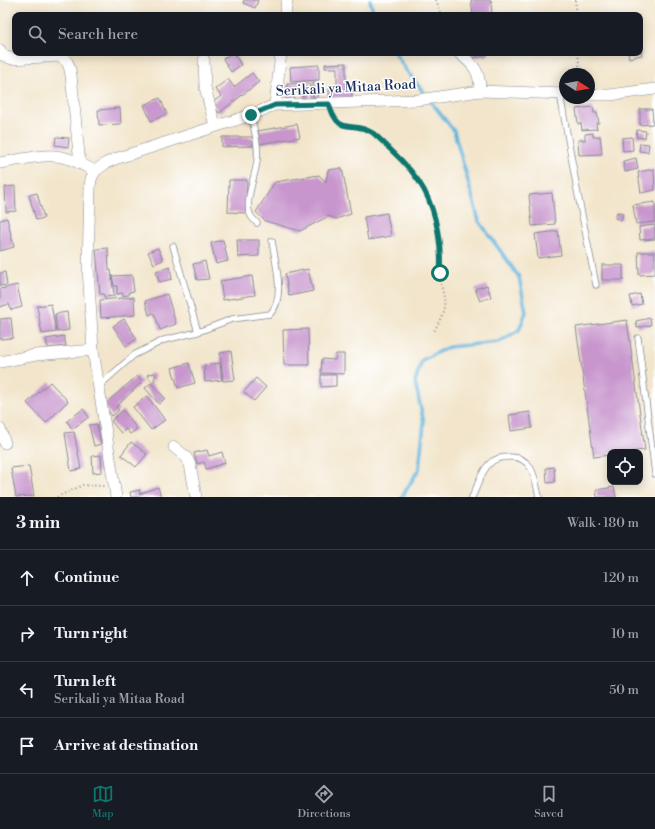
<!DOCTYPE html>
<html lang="en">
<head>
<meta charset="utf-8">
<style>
	:root { --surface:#171b24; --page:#20242c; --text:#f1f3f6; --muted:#9ea1a6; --line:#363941; --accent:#0f766e }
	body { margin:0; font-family:"Libre Bodoni",serif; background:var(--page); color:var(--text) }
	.controls { position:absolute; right:12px; bottom:12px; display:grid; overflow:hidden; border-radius:8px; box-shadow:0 2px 10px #0003 }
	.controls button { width:36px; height:36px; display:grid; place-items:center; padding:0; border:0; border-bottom:1px solid var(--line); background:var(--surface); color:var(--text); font:20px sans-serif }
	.compass { position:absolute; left:559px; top:68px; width:36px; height:36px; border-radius:50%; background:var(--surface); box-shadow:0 2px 10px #0003; rotate:101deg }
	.stop { position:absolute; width:12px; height:12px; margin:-9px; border:3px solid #0f766e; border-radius:50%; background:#fff }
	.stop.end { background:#0f766e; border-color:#fff; box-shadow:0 1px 4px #0008 }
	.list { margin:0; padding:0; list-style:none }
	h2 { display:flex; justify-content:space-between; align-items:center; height:52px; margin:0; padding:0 16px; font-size:17px }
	h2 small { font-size:13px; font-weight:400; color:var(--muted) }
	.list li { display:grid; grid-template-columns:26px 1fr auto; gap:12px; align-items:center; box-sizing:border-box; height:56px; padding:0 16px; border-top:1px solid var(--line) }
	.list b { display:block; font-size:15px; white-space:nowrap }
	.list p { margin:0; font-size:13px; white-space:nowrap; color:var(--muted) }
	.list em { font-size:13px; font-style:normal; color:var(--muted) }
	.icon { flex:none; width:22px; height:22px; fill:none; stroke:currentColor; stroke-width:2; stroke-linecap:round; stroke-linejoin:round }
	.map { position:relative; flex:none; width:655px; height:497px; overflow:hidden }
	.search { position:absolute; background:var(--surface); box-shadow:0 2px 10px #0003; left:12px; right:12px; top:12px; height:44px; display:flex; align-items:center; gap:10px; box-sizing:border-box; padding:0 14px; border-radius:8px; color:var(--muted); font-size:15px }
	.sheet { height:276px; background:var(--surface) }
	nav { display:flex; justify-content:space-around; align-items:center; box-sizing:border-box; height:56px; border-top:1px solid var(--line); background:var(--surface); font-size:11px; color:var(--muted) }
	nav a { display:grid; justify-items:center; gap:2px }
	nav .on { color:var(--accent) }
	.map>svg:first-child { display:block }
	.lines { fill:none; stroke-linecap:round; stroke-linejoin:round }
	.stream { stroke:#62b5de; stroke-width:3.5 }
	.building { fill:#c896cd }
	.service-casing { stroke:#868a94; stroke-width:7 }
	.minor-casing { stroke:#868a94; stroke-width:12 }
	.path { stroke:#868a94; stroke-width:2; stroke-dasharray:1 3; stroke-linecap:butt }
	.service { stroke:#fff; stroke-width:5.5 }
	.minor { stroke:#fff; stroke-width:11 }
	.route { stroke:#0f766e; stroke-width:5 }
	.labels { text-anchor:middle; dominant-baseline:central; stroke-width:3; stroke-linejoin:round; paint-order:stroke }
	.street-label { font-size:14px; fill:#1b2f5e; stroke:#fff }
</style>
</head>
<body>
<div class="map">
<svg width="655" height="497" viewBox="0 0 655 497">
	<rect width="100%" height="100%" fill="#fff"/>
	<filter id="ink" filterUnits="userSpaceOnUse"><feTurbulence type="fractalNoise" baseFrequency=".025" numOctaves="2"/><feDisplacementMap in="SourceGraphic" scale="8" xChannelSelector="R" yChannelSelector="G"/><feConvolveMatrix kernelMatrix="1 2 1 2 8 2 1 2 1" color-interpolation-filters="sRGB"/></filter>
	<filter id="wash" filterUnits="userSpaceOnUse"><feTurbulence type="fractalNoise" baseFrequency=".012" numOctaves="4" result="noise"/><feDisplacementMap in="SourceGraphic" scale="16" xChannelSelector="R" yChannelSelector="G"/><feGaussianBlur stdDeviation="0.9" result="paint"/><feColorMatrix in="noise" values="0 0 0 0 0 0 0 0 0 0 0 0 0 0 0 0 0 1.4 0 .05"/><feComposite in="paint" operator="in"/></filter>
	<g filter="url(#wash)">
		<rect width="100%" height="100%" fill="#f2e5cb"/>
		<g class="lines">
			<!-- stream -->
			<path class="stream" d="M370 0 374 15
				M395 53 406 70 454 131 479 221 519 277 526 312 519 330 499 342 449 347 422 360 415 382 424 423 419 469 402 497"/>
		</g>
		<g id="blocks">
			<!-- building -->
			<path class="building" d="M244 0H258L255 8 243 3Z
				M471 0H491L492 15H473Z
				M641 49 642 55 629 58 628 53H640Z
				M232 53H234L241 65 231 72 223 59Z
				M469 53H487V56L469 58Z
				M346 63V87H352V98H329V88H337V68H325V64Z
				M319 65V80L291 82 290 67Z
				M252 73 259 82 219 113 212 103 221 96 215 89 228 79 234 87Z
				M313 83 318 84 317 100H313Z
				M287 84H310V99H303V89H294V102H287Z
				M160 98 167 114 151 121 144 105Z
				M593 107 594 113H597L599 123H596L597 129 582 130 581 123 578 124 576 109Z
				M120 108 121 124 99 125 98 110Z
				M640 109H652L653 124 640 125Z
				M297 124 300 137 260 144 258 131Z
				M637 130 646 131 645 138 636 137Z
				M593 133V137L600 136 602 154 579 155 578 140H585V134Z
				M56 137 69 138 68 147 55 145Z
				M222 137H253V146L222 147Z
				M632 137 633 150 623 151 622 138Z
				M640 143 649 144 648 152 639 151Z
				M636 158 638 169 625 172 623 161Z
				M342 168 351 214 336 219 329 216 300 231 265 221 256 212 275 182 319 175 326 182 328 170Z
				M654 169 655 190 641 193 638 172Z
				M229 180H247L246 213 228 212Z
				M15 186 16 211 6 212 5 187Z
				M37 193 44 218 36 220 29 195Z
				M552 193 555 224 532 226 529 195Z
				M655 202V222L636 224 633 205Z
				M617 212 623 214 621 220 615 218Z
				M387 213 391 236 368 240 364 217Z
				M7 218 14 247 0 251V220Z
				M655 225V239L640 240 639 227Z
				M558 231 561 255 538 258 535 234Z
				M223 240 228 261 216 264 211 243Z
				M237 240H259V256L238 257Z
				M108 248 109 270H111L114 296 104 297V294H100L96 249Z
				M158 248 163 260 154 264 148 252Z
				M638 252H655V274L639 275Z
				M205 261 209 279 197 280 193 264Z
				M602 265H623V280H602Z
				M170 267 172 279 159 282 156 271Z
				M308 269 313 291 289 296 285 274Z
				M5 272 7 285 0 286V273Z
				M132 275 134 291 129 292V295L123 296V293L117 294V286H114L112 276Z
				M252 276 255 295 223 300 220 281Z
				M17 285 22 307 11 310 9 304 0 307V289Z
				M487 285 491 297 480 301 475 289Z
				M167 294 176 324 160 330 154 313 149 315 145 301Z
				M640 294 642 304 632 306 630 296Z
				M134 297 135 315 101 318 100 300Z
				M51 304 56 332 42 334 37 306Z
				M67 312 69 330 57 332 55 314Z
				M11 318 13 338 0 339V319Z
				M650 318 651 325 637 328 636 321Z
				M124 319 137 339 126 346 113 326Z
				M627 320 645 450 629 452H610V455L594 457 576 327Z
				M308 329 309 365H284L283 330Z
				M64 336 66 346 48 348 46 339Z
				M231 351 235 380 223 381 220 353Z
				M336 354H344V374L321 373 322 359 335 360Z
				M189 363 195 383 178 388 172 368Z
				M220 363 222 380 205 382 204 365Z
				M151 373V374L154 373 156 376 154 378 155 380 152 382 147 375Z
				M321 375H336V386L321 387Z
				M137 376 142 382 116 407 119 410 112 416 104 405Z
				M256 378 266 387 254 401 244 392Z
				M50 382 68 401 46 423 27 403Z
				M151 383 165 398 159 404 145 388Z
				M147 396 165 420 151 430 133 407Z
				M83 409 89 417 72 429 67 421Z
				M123 410 137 429 130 434 126 429 121 433 111 421Z
				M530 412 532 428 511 431 509 415Z
				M97 424 101 444 94 446 89 425Z
				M74 432 81 469 71 471 65 433Z
				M131 442 147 454 136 467 121 455Z
				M207 450 209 456 222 452 225 463 206 469 204 462 197 464 194 453Z
				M101 455 102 472 93 473 92 456Z
				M29 466 34 496 16 497 11 468Z
				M554 467 555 482 547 483 546 468Z
				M158 487 161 497H131L130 492 140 490 139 494Z
				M614 487 616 497H597L596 490Z"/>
		</g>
	</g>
	<g filter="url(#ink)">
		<use href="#blocks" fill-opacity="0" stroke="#868a94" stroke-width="1"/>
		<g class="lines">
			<!-- service casing -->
			<g class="service-casing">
				<path id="service" d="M560 94 578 195 596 285
					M251 115C254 130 259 145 257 161 256 174 243 204 251 216 252 218 255 221 257 223
					M173 246 198 332
					M638 338 655 474
					M99 386 134 355 164 340 198 332 232 319 270 314C286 299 275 261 272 241
					M472 497C478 486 480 473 489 464 494 459 502 457 509 457 533 456 535 478 539 497"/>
			</g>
			<!-- minor casing -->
			<g class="minor-casing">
				<path id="minor" d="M285 15 287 0
					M0 50 2 55 12 59 59 56C69 61 69 65 71 75L80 164
					M459 53C474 65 480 71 480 91
					M204 60 205 87 215 126
					M589 95H610L655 89
					M275 105 281 53
					M0 163C21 160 45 152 66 158 76 161 85 166 95 171
					M95 171 106 163 115 159 251 115 275 105 418 100 480 91 565 94
					M95 171 91 179 90 187 88 267 93 350 116 497
					M0 362 36 355 93 350
					M0 429 5 443
					M174 447 186 457 190 464 196 497"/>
			</g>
			<!-- path -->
			<path class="path" d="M436 0 442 15
				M575 0 577 15
				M578 53 580 74
				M332 114C341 132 357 124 371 133 379 137 386 145 392 151 403 162 415 175 423 188 432 203 440 238 441 255 441 263 440 270 440 277 440 284 443 291 444 298 446 310 439 321 434 332
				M57 497 83 485 104 486"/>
			<!-- service -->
			<use href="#service" class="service"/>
			<!-- minor -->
			<use href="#minor" class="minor"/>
		</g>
	</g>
	<g class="lines" filter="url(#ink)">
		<!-- route -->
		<path class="route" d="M251 115 275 105 329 104C339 138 351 119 373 133 379 138 385 144 391 150 403 161 416 175 424 190 437 214 442 246 440 273"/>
	</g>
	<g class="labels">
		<!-- street labels -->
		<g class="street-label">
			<text transform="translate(346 88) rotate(-3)">Serikali ya Mitaa Road</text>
		</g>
	</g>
</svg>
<div class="controls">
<button><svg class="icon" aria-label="locate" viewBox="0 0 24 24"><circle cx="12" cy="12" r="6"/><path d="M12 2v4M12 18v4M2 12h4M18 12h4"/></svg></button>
</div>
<svg class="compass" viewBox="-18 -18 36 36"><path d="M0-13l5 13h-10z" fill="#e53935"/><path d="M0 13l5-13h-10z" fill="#9ea1a6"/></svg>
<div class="stop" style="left:440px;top:273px"></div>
<div class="stop end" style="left:251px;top:115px"></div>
<div class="search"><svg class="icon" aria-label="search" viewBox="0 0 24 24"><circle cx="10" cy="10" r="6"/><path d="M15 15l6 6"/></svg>Search here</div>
</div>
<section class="sheet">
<h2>3 min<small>Walk · 180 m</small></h2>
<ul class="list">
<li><svg class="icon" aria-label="ahead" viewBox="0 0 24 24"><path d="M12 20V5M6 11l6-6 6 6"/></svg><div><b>Continue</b></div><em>120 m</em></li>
<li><svg class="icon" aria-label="right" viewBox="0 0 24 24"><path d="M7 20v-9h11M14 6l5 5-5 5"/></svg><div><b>Turn right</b></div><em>10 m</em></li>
<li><svg class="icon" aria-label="left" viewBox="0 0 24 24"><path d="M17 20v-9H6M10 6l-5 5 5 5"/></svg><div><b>Turn left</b><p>Serikali ya Mitaa Road</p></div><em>50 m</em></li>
<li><svg class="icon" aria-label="arrive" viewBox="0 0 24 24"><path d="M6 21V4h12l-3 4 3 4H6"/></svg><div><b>Arrive at destination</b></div></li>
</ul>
</section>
<nav>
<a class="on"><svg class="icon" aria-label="map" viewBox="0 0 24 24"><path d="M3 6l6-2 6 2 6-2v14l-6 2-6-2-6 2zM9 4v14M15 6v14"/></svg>Map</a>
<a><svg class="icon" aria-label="directions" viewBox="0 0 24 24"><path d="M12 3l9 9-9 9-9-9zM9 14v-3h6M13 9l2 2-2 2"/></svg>Directions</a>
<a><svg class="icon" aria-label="saved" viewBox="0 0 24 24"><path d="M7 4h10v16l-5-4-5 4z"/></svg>Saved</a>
</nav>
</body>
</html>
